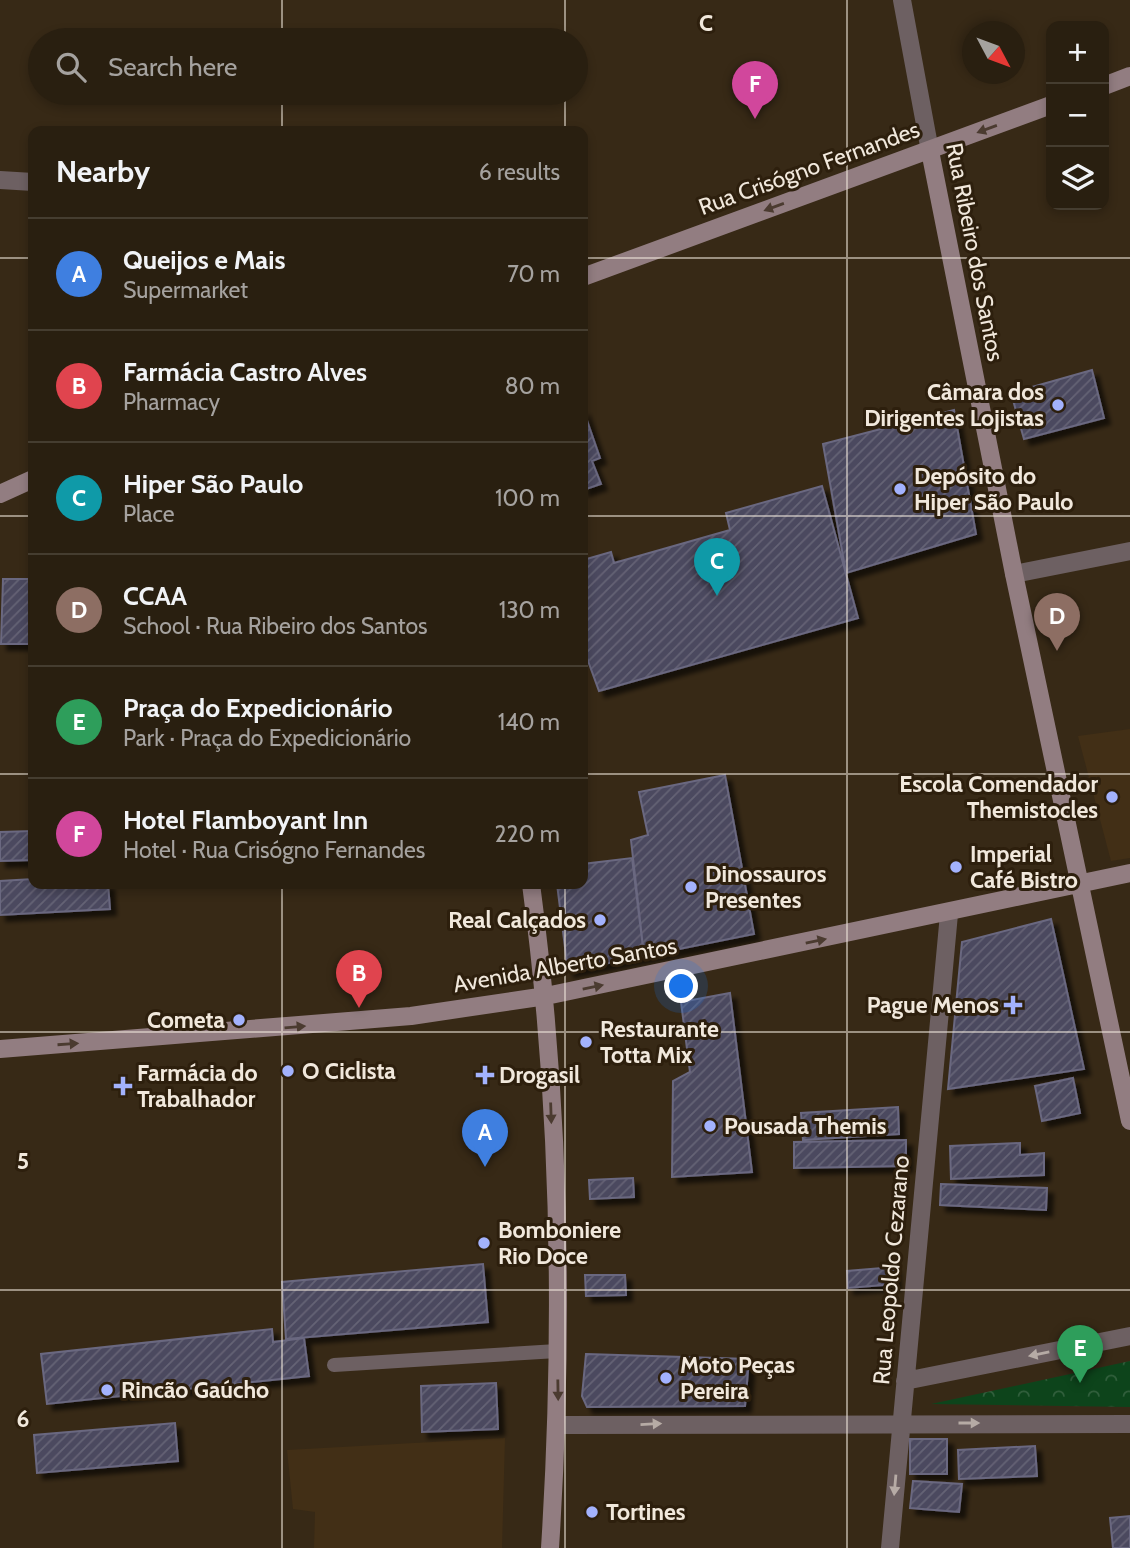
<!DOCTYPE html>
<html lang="en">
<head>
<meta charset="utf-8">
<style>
	:root { --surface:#291f10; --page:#352c1e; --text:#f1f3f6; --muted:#a5a29f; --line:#453d30; --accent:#2563eb }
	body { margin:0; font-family:Cabin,sans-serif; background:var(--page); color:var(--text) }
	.controls { position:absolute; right:21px; top:21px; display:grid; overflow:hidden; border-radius:14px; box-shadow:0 4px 10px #0003 }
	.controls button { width:63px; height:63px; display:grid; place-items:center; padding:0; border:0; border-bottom:2px solid var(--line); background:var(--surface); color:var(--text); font:35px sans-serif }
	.compass { position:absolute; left:962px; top:21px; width:63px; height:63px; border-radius:50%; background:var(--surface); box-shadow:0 4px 10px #0003; rotate:131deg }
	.you { position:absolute; left:682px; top:987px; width:24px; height:24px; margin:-18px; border:5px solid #fff; border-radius:50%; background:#1a73e8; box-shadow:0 0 0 10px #1a73e833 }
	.badge { display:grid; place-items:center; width:46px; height:46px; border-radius:50%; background:var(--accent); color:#fff; font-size:23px; font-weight:700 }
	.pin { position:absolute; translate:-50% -58px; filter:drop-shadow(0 2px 4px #0008) }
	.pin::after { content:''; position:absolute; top:37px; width:24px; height:21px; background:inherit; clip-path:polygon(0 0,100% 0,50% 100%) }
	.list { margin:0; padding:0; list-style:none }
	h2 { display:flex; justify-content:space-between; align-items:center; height:91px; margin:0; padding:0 28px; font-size:30px }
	h2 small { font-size:23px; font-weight:400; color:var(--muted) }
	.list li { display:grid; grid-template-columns:46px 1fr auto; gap:21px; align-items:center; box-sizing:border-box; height:112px; padding:0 28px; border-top:2px solid var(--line) }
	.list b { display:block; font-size:26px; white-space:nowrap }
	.list p { margin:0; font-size:23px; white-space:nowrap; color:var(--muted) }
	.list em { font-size:23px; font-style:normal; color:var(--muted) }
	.icon { flex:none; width:38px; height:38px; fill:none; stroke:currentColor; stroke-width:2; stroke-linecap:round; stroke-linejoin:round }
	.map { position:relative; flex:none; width:1130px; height:1548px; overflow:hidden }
	.search { position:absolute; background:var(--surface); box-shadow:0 4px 10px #0003; left:28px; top:28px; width:560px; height:77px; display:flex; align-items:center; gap:18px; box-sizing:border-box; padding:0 24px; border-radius:38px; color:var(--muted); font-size:26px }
	.panel { position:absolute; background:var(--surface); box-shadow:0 4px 10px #0003; left:28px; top:126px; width:560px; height:763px; border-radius:14px }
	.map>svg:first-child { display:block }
	.built { fill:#422f16 }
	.park { fill:url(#park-crowns) }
	.building { fill:url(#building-hatch); stroke:#6a6880; stroke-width:2; filter:url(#shadow) }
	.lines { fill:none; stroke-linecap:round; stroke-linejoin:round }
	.lane { stroke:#6d6062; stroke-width:14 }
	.street { stroke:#6d6062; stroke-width:18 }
	.secondary { stroke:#927d81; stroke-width:18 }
	.oneway { fill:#4b3b30 }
	.oneway2 { fill:#b6aba5 }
	.grid { fill:none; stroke:#f1e8dc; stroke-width:2; stroke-opacity:0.55 }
	.poi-dot { fill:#a3b2fd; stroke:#2d1f0d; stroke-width:2.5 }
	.labels { text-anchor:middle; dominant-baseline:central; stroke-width:6; stroke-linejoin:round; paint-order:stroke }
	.street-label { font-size:23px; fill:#f1e8dc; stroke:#2d1f0d }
	.poi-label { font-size:23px; font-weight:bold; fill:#f1e8dc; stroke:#2d1f0d; text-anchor:start }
	.grid-label { font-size:23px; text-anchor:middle; font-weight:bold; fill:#f1e8dc; stroke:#2d1f0d; stroke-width:6; stroke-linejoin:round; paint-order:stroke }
</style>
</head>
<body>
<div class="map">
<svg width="1130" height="1548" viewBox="0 0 1130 1548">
	<defs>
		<pattern id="park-crowns" width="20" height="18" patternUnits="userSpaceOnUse" patternTransform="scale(1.75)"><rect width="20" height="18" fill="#0d441b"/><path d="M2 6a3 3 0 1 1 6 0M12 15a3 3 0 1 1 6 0" fill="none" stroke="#315f3c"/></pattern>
		<pattern id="building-hatch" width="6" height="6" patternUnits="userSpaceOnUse" patternTransform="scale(1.75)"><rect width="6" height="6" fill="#4b495f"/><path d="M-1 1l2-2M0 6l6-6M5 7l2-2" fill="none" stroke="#656375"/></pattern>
		<filter id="shadow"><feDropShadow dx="6" dy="6" stdDeviation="2" flood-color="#0009"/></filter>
	</defs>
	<rect width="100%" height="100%" fill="#372916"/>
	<!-- built -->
	<path class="built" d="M1130 729V858L1111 861 1078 736Z
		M505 1438 502 1548H314L315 1512 293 1509 287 1450Z"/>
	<!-- park -->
	<path class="park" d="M1130 1361V1407L931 1404Z"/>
	<!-- building -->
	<path class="building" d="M1092 370 1104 418 1024 439 1011 393Z
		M583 409 600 458 592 461 601 484 583 490Z
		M954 410 976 534 846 573 823 444Z
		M822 486 858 618 599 691 583 647V560L611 552 614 563 730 530 726 513Z
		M3 579H33V644H1Z
		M725 775 754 934 644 956 631 840 648 835 639 792Z
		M33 831V860L0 861V832Z
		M632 858 644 956 568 971 557 884H583V864Z
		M33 879V884H108L110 909 0 915V881Z
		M1051 919 1084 1069 948 1089 962 942Z
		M730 993 752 1172 672 1177 673 1081 690 1072 681 1002Z
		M1073 1078 1080 1113 1042 1121 1035 1086Z
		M898 1107 899 1134 803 1140 801 1113Z
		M906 1140V1166L794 1168V1142Z
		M1020 1143V1155L1044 1153V1175L951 1179 950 1146Z
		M633 1178 634 1197 590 1199 589 1180Z
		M941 1184 1047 1188 1046 1210 940 1205Z
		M483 1264 488 1322 286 1339 282 1282Z
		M894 1267 895 1284 848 1288 847 1271Z
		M585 1275H625L626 1295 586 1296Z
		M272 1329 273 1342 304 1338 309 1376 47 1404 41 1354Z
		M586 1354 749 1359 745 1406 587 1407 582 1396Z
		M496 1383 498 1429 422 1432 421 1386Z
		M175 1423 178 1461 37 1473 34 1435Z
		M910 1439H947V1474H910Z
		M1035 1446 1037 1476 959 1479 958 1450Z
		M913 1481 962 1484 959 1512 910 1508Z
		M1130 1516V1548H1113L1110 1518Z"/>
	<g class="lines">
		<!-- lane -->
		<path class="lane" d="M334 1365 557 1351"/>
		<!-- street -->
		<path class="street" d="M902 0 930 151
			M0 180 33 182
			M1014 574 1130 551
			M905 1381 1130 1336
			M558 1425 1130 1424
			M890 1548 949 914"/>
		<!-- secondary -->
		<path class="secondary" d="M1104 86 1130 76
			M930 151 1014 574 1130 1121
			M583 277 1051 105
			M0 494 33 479
			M531 884C560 1101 564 1329 550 1548
			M0 1049 411 1016 546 996 1130 873"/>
	</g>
	<!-- one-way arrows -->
	<defs><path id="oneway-solid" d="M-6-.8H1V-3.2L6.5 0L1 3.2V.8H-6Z" transform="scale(1.75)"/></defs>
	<g class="oneway">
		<use href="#oneway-solid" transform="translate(987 129) rotate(160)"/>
		<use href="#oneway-solid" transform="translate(774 207) rotate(160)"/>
		<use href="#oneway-solid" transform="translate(816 941) rotate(-12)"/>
		<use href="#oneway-solid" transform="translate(593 987) rotate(-11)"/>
		<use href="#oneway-solid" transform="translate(295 1027) rotate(-5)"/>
		<use href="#oneway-solid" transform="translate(68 1044) rotate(-4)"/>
		<use href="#oneway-solid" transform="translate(551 1113) rotate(88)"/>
		<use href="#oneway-solid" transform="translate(558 1390) rotate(89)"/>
	</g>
	<g class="oneway2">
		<use href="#oneway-solid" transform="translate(1039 1354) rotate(169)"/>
		<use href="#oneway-solid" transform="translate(969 1423)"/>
		<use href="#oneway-solid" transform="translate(651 1424) rotate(-3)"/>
		<use href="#oneway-solid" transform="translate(895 1485) rotate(95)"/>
	</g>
	<!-- grid -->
	<path class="grid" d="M282 0V40M565 0V40M847 0V1548M282 93V131M565 93V131M0 258H33M583 258H1130M0 516H33M583 516H1130M0 774H33M583 774H1130M282 884V1548M565 884V1548M0 1032H1130M0 1290H1130"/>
	<!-- markers -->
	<g class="poi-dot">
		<circle cx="1058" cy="405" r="7"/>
		<circle cx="900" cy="489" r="7"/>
		<circle cx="1112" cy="797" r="7"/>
		<circle cx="956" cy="867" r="7"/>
		<circle cx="691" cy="887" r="7"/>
		<circle cx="600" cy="920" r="7"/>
		<path d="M1009.5 994.5h7v7h7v7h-7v7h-7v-7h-7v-7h7z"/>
		<circle cx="239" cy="1020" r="7"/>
		<circle cx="586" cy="1042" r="7"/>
		<circle cx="288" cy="1071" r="7"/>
		<path d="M481.5 1064.5h7v7h7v7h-7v7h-7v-7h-7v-7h7z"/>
		<path d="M119.5 1075.5h7v7h7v7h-7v7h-7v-7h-7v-7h7z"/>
		<circle cx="710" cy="1126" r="7"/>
		<circle cx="484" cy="1243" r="7"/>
		<circle cx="666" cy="1378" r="7"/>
		<circle cx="107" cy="1390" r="7"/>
		<circle cx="592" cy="1512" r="7"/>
	</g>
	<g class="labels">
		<!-- street labels -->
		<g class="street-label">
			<text transform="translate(809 168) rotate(-20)">Rua Crisógno Fernandes</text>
			<text transform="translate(975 252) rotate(79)">Rua Ribeiro dos Santos</text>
			<text transform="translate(565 965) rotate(-10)">Avenida Alberto Santos</text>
			<text transform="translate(891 1270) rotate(-85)">Rua Leopoldo Cezarano</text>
		</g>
		<!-- poi labels -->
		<g class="poi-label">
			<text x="1044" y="392" text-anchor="end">Câmara dos<tspan x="1044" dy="26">Dirigentes Lojistas</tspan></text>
			<text x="914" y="476">Depósito do<tspan x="914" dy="26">Hiper São Paulo</tspan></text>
			<text x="1098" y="784" text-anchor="end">Escola Comendador<tspan x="1098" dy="26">Themistocles</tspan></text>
			<text x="970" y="854">Imperial<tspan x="970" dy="26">Café Bistro</tspan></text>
			<text x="705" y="874">Dinossauros<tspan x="705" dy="26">Presentes</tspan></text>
			<text x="586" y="920" text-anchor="end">Real Calçados</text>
			<text x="999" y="1005" text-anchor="end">Pague Menos</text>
			<text x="225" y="1020" text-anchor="end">Cometa</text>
			<text x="600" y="1029">Restaurante<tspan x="600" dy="26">Totta Mix</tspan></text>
			<text x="302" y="1071">O Ciclista</text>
			<text x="137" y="1073">Farmácia do<tspan x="137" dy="26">Trabalhador</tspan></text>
			<text x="499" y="1075">Drogasil</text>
			<text x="724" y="1126">Pousada Themis</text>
			<text x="498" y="1230">Bomboniere<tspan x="498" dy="26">Rio Doce</tspan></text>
			<text x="680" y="1365">Moto Peças<tspan x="680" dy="26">Pereira</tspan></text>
			<text x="121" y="1390">Rincão Gaúcho</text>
			<text x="606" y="1512">Tortines</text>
		</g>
	</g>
	<g class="grid-label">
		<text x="706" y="31">C</text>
		<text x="23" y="1169">5</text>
		<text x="23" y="1427">6</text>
	</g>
</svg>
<div class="controls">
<button>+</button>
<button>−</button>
<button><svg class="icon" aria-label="layers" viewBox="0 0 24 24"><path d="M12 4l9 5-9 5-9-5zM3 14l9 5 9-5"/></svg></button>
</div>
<svg class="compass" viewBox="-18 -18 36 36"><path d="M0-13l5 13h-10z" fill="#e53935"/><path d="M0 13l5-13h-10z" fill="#a5a29f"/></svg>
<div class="you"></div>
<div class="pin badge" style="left:485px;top:1167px;background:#3f7fe0">A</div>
<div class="pin badge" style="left:359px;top:1008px;background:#e0444e">B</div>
<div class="pin badge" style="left:717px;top:596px;background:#0f9aa8">C</div>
<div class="pin badge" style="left:1057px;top:651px;background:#8d6e63">D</div>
<div class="pin badge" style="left:1080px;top:1383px;background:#2e9e5b">E</div>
<div class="pin badge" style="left:755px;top:119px;background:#d1479c">F</div>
<div class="search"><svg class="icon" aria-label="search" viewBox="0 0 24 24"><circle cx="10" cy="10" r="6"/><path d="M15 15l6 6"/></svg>Search here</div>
<section class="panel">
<h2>Nearby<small>6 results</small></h2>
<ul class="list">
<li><span class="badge" style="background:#3f7fe0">A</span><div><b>Queijos e Mais</b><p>Supermarket</p></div><em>70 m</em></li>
<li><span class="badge" style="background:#e0444e">B</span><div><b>Farmácia Castro Alves</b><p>Pharmacy</p></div><em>80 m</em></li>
<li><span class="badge" style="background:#0f9aa8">C</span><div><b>Hiper São Paulo</b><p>Place</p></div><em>100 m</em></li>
<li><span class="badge" style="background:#8d6e63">D</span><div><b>CCAA</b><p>School · Rua Ribeiro dos Santos</p></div><em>130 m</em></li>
<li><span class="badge" style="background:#2e9e5b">E</span><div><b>Praça do Expedicionário</b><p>Park · Praça do Expedicionário</p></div><em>140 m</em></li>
<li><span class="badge" style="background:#d1479c">F</span><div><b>Hotel Flamboyant Inn</b><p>Hotel · Rua Crisógno Fernandes</p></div><em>220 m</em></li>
</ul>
</section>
</div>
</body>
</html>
